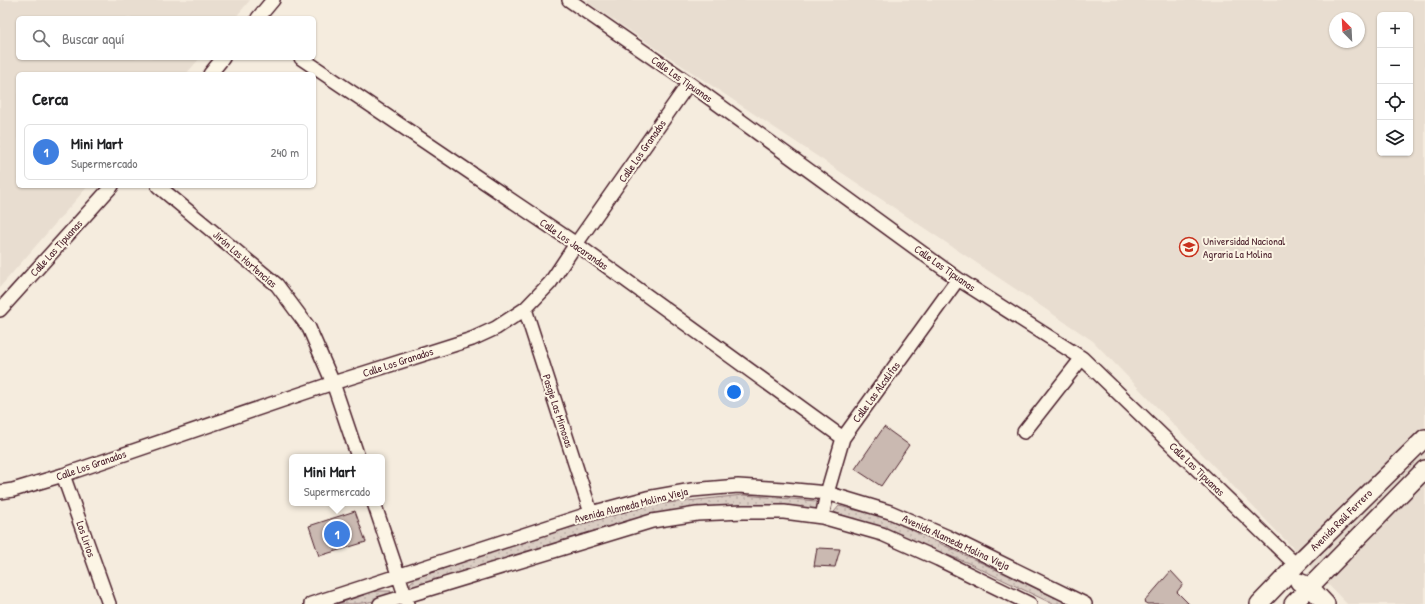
<!DOCTYPE html>
<html lang="es">
<head>
<meta charset="utf-8">
<style>
	:root { --surface:#fff; --page:#f2f2f2; --text:#202124; --muted:#757577; --line:#e0e0e0; --accent:#0f766e }
	body { margin:0; font-family:"Patrick Hand",sans-serif; background:var(--page); color:var(--text) }
	.controls { position:absolute; right:12px; top:12px; display:grid; overflow:hidden; border-radius:6px; box-shadow:0 1px 3px #0004 }
	.controls button { width:36px; height:36px; display:grid; place-items:center; padding:0; border:0; border-bottom:1px solid var(--line); background:var(--surface); color:var(--text); font:20px sans-serif }
	.compass { position:absolute; left:1329px; top:12px; width:36px; height:36px; border-radius:50%; background:var(--surface); box-shadow:0 1px 3px #0004; rotate:336deg }
	.you { position:absolute; left:734px; top:392px; width:14px; height:14px; margin:-10px; border:3px solid #fff; border-radius:50%; background:#1a73e8; box-shadow:0 0 0 6px #1a73e833 }
	.badge { display:grid; place-items:center; width:26px; height:26px; border-radius:50%; background:var(--accent); color:#fff; font-size:13px; font-weight:700 }
	.pin { position:absolute; translate:-50% -50%; border:2px solid #fff; box-shadow:0 1px 4px #0006 }
	.popup { position:absolute; left:289px; top:454px; width:96px; height:52px; box-sizing:border-box; display:grid; place-content:center; border-radius:6px; background:var(--surface); filter:drop-shadow(0 1px 3px #0005); font-size:13px; white-space:nowrap; color:var(--muted) }
	.popup b { font-size:15px; color:var(--text) }
	.popup::after { content:''; position:absolute; left:50%; top:100%; margin-left:-8px; border:8px solid transparent; border-top-color:var(--surface) }
	.list { margin:0; padding:0; list-style:none }
	h2 { display:flex; justify-content:space-between; align-items:center; height:52px; margin:0; padding:0 16px; font-size:17px }
	h2 small { font-size:13px; font-weight:400; color:var(--muted) }
	.list li { display:grid; grid-template-columns:26px 1fr auto; gap:12px; align-items:center; box-sizing:border-box; height:56px; margin:0 8px 8px; padding:0 8px; border:1px solid var(--line); border-radius:6px }
	.list b { display:block; font-size:15px; white-space:nowrap }
	.list p { margin:0; font-size:13px; white-space:nowrap; color:var(--muted) }
	.list em { font-size:13px; font-style:normal; color:var(--muted) }
	.icon { flex:none; width:22px; height:22px; fill:none; stroke:currentColor; stroke-width:2; stroke-linecap:round; stroke-linejoin:round }
	.map { position:relative; flex:none; width:1425px; height:604px; overflow:hidden }
	.search { position:absolute; background:var(--surface); box-shadow:0 1px 3px #0004; left:16px; top:16px; width:300px; height:44px; display:flex; align-items:center; gap:10px; box-sizing:border-box; padding:0 14px; border-radius:6px; color:var(--muted); font-size:15px }
	.panel { position:absolute; background:var(--surface); box-shadow:0 1px 3px #0004; left:16px; top:72px; width:300px; height:116px; border-radius:6px }
	.map>svg:first-child { display:block }
	.built { fill:#e8ddd0; fill-rule:evenodd }
	.grass { fill:url(#grass-dots); stroke:#927678 }
	.building { fill:#cab9b1; stroke:#4a1f2b }
	.lines { fill:none; stroke-linecap:round; stroke-linejoin:round }
	.minor-casing { stroke:#4a1f2b; stroke-width:16 }
	.major-casing { stroke:#4a1f2b; stroke-width:20 }
	.minor { stroke:#fcf5e5; stroke-width:13 }
	.major { stroke:#fcf5e5; stroke-width:17 }
	.labels { text-anchor:middle; dominant-baseline:central; stroke-width:4; stroke-linejoin:round; paint-order:stroke }
	.street-label { font-size:11px; fill:#4a1f2b; stroke:#fcf5e5 }
	.poi-label { font-size:11px; fill:#4a1f2b; stroke:#fcf5e5; text-anchor:start }
</style>
</head>
<body>
<div class="map">
<svg width="1425" height="604" viewBox="0 0 1425 604">
	<defs>
		<pattern id="grass-dots" width="8" height="8" patternUnits="userSpaceOnUse"><rect width="8" height="8" fill="#dbcec4"/><path d="M2 2h.1M6 6h.1" fill="none" stroke="#bdb0a9" stroke-width="1.8" stroke-linecap="round"/></pattern>
	</defs>
	<rect width="100%" height="100%" fill="#f5ecde"/>
	<filter id="ink" filterUnits="userSpaceOnUse"><feTurbulence type="fractalNoise" baseFrequency=".025" numOctaves="2"/><feDisplacementMap in="SourceGraphic" scale="8" xChannelSelector="R" yChannelSelector="G"/><feConvolveMatrix kernelMatrix="1 2 1 2 8 2 1 2 1" color-interpolation-filters="sRGB"/></filter>
	<g filter="url(#ink)">
		<!-- built -->
		<path class="built" d="M0 0H250L235 18H18V58H200L186 74H18V186H88L0 287Z
			M584 0H1425V604H1347L1093 341ZM1380 15H1410V153H1380ZM1335 18H1359V42H1335Z"/>
		<!-- grass -->
		<path class="grass" d="M743 495 816 501 819 506 815 509 738 506 675 511 412 589 410 583 415 579 421 576 535 538 650 505Z
			M839 506 884 517 1069 604H1053L966 562 834 512Z
			M376 591H391L390 595C372 604 358 604 337 604Z"/>
		<!-- building -->
		<path class="building" d="M884 427 909 445 881 486 855 469Z
			M355 511 366 542 319 556 309 526Z
			M817 548 840 549 835 567 814 566Z
			M1171 571 1183 584 1177 592 1189 604H1147L1144 602Z"/>
		<g class="lines">
			<!-- minor casing -->
			<g class="minor-casing">
				<path id="minor" d="M569 0 689 83 958 279 1082 358 1296 565
					M258 18 273 0
					M301 58 576 244 843 438
					M210 74 223 58
					M158 186 277 285 309 328 333 383 358 457
					M525 309 591 513
					M0 310 112 186
					M1024 432 1082 358
					M63 475 109 604
					M0 492 13 490 63 475 333 383 472 339 496 328 525 309 550 283 576 244 689 83
					M374 503 408 604
					M822 517 827 493 843 438 958 279
					M311 604 591 513 647 498 692 490 738 486 784 489 827 493 890 512 948 537 1085 604
					M380 604 652 521 697 514 743 512H784L822 517 882 534 938 559 1030 604"/>
			</g>
			<!-- major casing -->
			<g class="major-casing">
				<path id="major" d="M1299 582 1309 586 1326 604
					M1259 604 1305 556 1425 438
					M1293 604 1425 469"/>
			</g>
			<!-- minor -->
			<use href="#minor" class="minor"/>
			<!-- major -->
			<use href="#major" class="major"/>
		</g>
	</g>
	<!-- icons -->
	<defs>
		<g id="university-ring" transform="scale(1)"><circle r="9.5" fill="#fcf5e5" stroke="#c8321e" stroke-width="1.5"/><path d="M0-5L7-2L0 1L-7-2ZM-4 1L0 2.5L4 1V4Q0 6-4 4Z" fill="#c8321e"/></g>
	</defs>
	<g fill-rule="evenodd">
		<use href="#university-ring" x="1189" y="247"/>
	</g>
	<g class="labels">
		<!-- street labels -->
		<g class="street-label">
			<text transform="translate(682 79) rotate(35)">Calle Las Tipuanas</text>
			<text transform="translate(642 151) rotate(-55)">Calle Los Granados</text>
			<text transform="translate(574 244) rotate(35)">Calle Los Jacarandas</text>
			<text transform="translate(56 248) rotate(-48)">Calle Las Tipuanas</text>
			<text transform="translate(245 259) rotate(41)">Jirón Las Hortencias</text>
			<text transform="translate(945 268) rotate(35)">Calle Las Tipuanas</text>
			<text transform="translate(398 362) rotate(-18)">Calle Los Granados</text>
			<text transform="translate(876 392) rotate(-54)">Calle Las Alcalifas</text>
			<text transform="translate(558 411) rotate(72)">Pasaje Las Mimosas</text>
			<text transform="translate(91 465) rotate(-19)">Calle Los Granados</text>
			<text transform="translate(1197 469) rotate(44)">Calle Las Tipuanas</text>
			<text transform="translate(631 505) rotate(-14)">Avenida Alameda Molina Vieja</text>
			<text transform="translate(1341 520) rotate(-45)">Avenida Raúl Ferrero</text>
			<text transform="translate(86 539) rotate(71)">Los Lirios</text>
			<text transform="translate(956 542) rotate(25)">Avenida Alameda Molina Vieja</text>
		</g>
		<!-- poi labels -->
		<g class="poi-label">
			<text x="1203" y="241">Universidad Nacional<tspan x="1203" dy="13">Agraria La Molina</tspan></text>
		</g>
	</g>
</svg>
<div class="controls">
<button>+</button>
<button>−</button>
<button><svg class="icon" aria-label="locate" viewBox="0 0 24 24"><circle cx="12" cy="12" r="6"/><path d="M12 2v4M12 18v4M2 12h4M18 12h4"/></svg></button>
<button><svg class="icon" aria-label="layers" viewBox="0 0 24 24"><path d="M12 4l9 5-9 5-9-5zM3 14l9 5 9-5"/></svg></button>
</div>
<svg class="compass" viewBox="-18 -18 36 36"><path d="M0-13l5 13h-10z" fill="#e53935"/><path d="M0 13l5-13h-10z" fill="#757577"/></svg>
<div class="you"></div>
<div class="pin badge" style="left:337px;top:534px;background:#3f7fe0">1</div>
<div class="popup"><b>Mini Mart</b>Supermercado</div>
<div class="search"><svg class="icon" aria-label="search" viewBox="0 0 24 24"><circle cx="10" cy="10" r="6"/><path d="M15 15l6 6"/></svg>Buscar aquí</div>
<section class="panel">
<h2>Cerca<small></small></h2>
<ul class="list">
<li><span class="badge" style="background:#3f7fe0">1</span><div><b>Mini Mart</b><p>Supermercado</p></div><em>240 m</em></li>
</ul>
</section>
</div>
</body>
</html>
